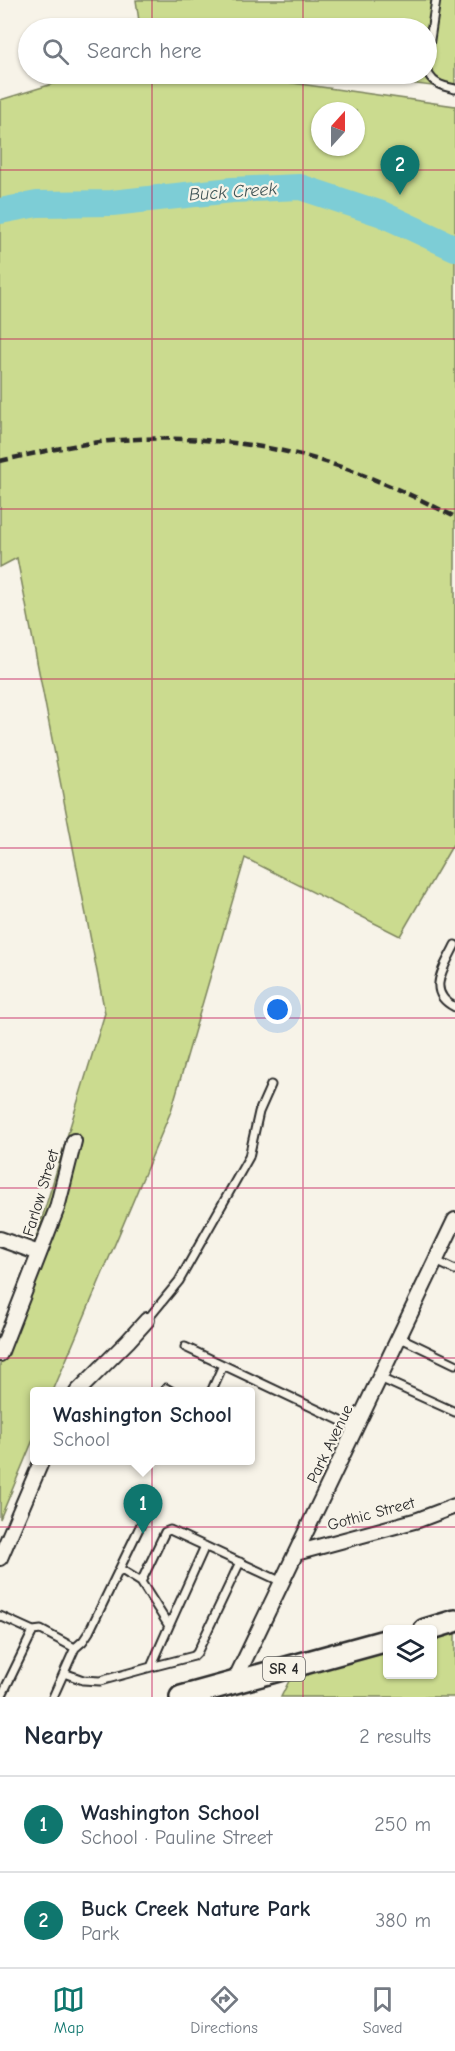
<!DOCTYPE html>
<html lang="en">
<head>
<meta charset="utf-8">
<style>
	:root { --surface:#fff; --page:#f2f2f3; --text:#1f2937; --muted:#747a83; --line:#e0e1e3; --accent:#0f766e }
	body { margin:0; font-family:"Comic Neue",sans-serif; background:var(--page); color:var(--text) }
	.controls { position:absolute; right:18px; bottom:18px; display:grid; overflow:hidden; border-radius:6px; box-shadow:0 2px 4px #0004 }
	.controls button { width:54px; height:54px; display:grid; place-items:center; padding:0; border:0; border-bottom:2px solid var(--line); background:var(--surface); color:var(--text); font:30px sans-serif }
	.compass { position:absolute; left:311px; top:102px; width:54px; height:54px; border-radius:50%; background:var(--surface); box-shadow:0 2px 4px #0004; rotate:21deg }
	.you { position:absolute; left:278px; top:1010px; width:21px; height:21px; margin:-15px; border:4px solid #fff; border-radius:50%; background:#1a73e8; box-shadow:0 0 0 9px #1a73e833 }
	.badge { display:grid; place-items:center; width:39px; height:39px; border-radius:50%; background:var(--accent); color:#fff; font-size:20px; font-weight:700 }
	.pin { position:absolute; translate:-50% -50px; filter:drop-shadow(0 2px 3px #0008) }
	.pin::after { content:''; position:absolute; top:32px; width:21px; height:18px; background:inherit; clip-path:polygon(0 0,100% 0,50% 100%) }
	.popup { position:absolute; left:30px; top:1387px; width:225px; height:78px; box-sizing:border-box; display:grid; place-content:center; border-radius:6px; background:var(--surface); filter:drop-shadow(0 2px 4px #0005); font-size:20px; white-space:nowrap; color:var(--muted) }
	.popup b { font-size:22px; color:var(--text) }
	.popup::after { content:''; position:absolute; left:50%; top:100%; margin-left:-12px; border:12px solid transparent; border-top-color:var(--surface) }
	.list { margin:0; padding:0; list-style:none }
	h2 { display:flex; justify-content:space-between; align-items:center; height:78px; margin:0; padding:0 24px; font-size:26px }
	h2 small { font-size:20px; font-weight:400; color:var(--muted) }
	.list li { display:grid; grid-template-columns:39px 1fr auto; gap:18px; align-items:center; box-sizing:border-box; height:96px; padding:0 24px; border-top:2px solid var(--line) }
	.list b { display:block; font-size:22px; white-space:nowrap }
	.list p { margin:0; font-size:20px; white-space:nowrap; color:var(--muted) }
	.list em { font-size:20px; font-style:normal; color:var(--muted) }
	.icon { flex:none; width:33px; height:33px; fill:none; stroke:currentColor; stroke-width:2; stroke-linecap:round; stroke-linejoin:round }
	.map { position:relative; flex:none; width:455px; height:1697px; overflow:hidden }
	.search { position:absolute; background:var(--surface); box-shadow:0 2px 4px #0004; left:18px; right:18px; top:18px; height:66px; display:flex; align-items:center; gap:15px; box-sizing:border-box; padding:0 21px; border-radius:33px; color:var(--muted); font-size:22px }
	.sheet { height:270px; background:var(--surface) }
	nav { display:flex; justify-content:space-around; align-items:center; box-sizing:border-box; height:84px; border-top:2px solid var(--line); background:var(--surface); font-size:16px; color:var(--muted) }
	nav a { display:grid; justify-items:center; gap:3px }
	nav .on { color:var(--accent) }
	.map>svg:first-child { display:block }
	.green { fill:#cbdb8f; stroke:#7b835d; stroke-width:1.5; fill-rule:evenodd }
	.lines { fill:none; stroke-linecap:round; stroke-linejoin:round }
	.river { stroke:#7dcdd6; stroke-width:26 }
	.service-casing { stroke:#2b2b2b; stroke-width:11 }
	.minor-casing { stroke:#2b2b2b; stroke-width:18 }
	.primary-casing { stroke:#2b2b2b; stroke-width:26 }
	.service { stroke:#f7f3e8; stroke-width:7 }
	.minor { stroke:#f7f3e8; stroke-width:14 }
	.primary { stroke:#f7f3e8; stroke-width:21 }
	.rail { stroke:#2b2b2b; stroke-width:4.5; stroke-dasharray:9 4.5; stroke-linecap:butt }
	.grid { fill:none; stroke:#c2185b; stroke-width:1.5; stroke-opacity:0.55 }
	.labels { text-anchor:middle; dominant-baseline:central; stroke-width:4.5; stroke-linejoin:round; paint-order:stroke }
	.shield { fill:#f7f3e8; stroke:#686764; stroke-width:1.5 }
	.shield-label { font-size:15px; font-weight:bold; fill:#2b2b2b }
	.street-label { font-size:16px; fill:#2b2b2b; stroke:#f7f3e8 }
	.water-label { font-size:18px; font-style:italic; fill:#405456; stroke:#f7f3e8 }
</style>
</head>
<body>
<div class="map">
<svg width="455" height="1697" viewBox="0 0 455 1697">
	<rect width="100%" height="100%" fill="#f7f3e8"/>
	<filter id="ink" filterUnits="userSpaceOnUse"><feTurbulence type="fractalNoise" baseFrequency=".0167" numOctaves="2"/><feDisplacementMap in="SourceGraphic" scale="12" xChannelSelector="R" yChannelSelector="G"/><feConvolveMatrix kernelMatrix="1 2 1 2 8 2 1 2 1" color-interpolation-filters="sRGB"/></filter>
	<g filter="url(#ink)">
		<!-- green -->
		<path class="green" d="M136 0H455V89L339 74H426V28H140Z
			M73 74H230L455 106V841L400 936 245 858 171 1111 53 1391 35 1392V1435L0 1519V1355L105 1013 17 558 0 567V100L59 82ZM320 111H356V147H320Z
			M455 1621V1697H281L297 1665 387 1640 388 1674H432V1630Z"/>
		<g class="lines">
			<!-- river -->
			<path class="river" d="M0 211 37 204 112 203 232 190 300 187 382 214 455 248"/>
			<!-- service casing -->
			<g class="service-casing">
				<path id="service" d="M426 66 436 0
					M426 67C430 83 441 86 455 89
					M455 945C444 968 425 992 455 1007
					M436 1261 455 1270
					M147 1320 179 1281 249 1157 259 1112 271 1085
					M399 1337 455 1364
					M185 1347 356 1428
					M380 1378 455 1412
					M166 1388 173 1392
					M211 1392 223 1365
					M141 1582 165 1532 170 1530 282 1582
					M0 1616 33 1631 1 1697
					M169 1626 205 1546
					M33 1631 41 1630 75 1648
					M151 1667 194 1656 197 1653 240 1562
					M64 1673 83 1680 100 1681 151 1667 169 1626 141 1582 120 1569
					M53 1697 75 1648 83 1641 89 1632 145 1516"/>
			</g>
			<!-- minor casing -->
			<g class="minor-casing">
				<path id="minor" d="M0 1239 39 1253
					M0 1354 57 1208 74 1141
					M77 1392 128 1341 147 1320
					M296 1553 418 1520 455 1506
					M0 1558 42 1460
					M234 1682 455 1220"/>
			</g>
			<!-- primary casing -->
			<g class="primary-casing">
				<path id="primary" d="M425 1630 455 1621
					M181 1697 388 1640"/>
			</g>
			<!-- service -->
			<use href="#service" class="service"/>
			<!-- minor -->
			<use href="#minor" class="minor"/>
			<!-- primary -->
			<use href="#primary" class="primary"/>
			<!-- rail -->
			<path class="rail" d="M0 461C40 452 80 443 121 440 188 435 266 443 329 463 372 477 415 496 455 517"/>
		</g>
	</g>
	<!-- grid -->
	<path class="grid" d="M152 0V28M303 0V28M152 74V1697M303 74V1697M0 170H455M0 339H455M0 509H455M0 679H455M0 848H455M0 1018H455M0 1188H455M0 1358H455M0 1527H455"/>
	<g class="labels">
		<!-- shield labels -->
		<rect class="shield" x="263" y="1657" width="42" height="24" rx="4.5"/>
		<g class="shield-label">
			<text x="284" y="1669">SR 4</text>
		</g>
		<!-- street labels -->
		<g class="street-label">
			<text transform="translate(41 1193) rotate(-73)">Farlow Street</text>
			<text transform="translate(330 1444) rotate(-64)">Park Avenue</text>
			<text transform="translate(371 1514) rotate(-15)">Gothic Street</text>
		</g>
		<!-- water labels -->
		<g class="water-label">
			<text transform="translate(233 192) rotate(-4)">Buck Creek</text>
		</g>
	</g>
</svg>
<div class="controls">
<button><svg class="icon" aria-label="layers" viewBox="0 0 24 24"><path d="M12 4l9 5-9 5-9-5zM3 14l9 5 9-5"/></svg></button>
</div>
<svg class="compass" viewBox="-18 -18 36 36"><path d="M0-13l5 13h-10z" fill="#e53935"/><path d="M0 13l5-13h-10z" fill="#747a83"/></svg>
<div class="you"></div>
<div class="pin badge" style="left:143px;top:1534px">1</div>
<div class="popup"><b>Washington School</b>School</div>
<div class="pin badge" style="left:400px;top:195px">2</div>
<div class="search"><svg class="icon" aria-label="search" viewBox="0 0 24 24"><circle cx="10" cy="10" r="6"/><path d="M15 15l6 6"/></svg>Search here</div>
</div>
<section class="sheet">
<h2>Nearby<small>2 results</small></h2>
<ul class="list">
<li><span class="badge">1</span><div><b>Washington School</b><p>School · Pauline Street</p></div><em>250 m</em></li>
<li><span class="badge">2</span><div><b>Buck Creek Nature Park</b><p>Park</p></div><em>380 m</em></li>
</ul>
</section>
<nav>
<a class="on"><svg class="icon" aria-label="map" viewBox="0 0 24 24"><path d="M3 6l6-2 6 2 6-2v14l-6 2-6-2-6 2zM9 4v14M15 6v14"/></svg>Map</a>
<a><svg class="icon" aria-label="directions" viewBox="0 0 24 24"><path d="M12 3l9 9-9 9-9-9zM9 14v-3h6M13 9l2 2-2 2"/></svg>Directions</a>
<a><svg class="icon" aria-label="saved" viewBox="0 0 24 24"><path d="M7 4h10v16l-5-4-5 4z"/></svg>Saved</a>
</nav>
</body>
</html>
